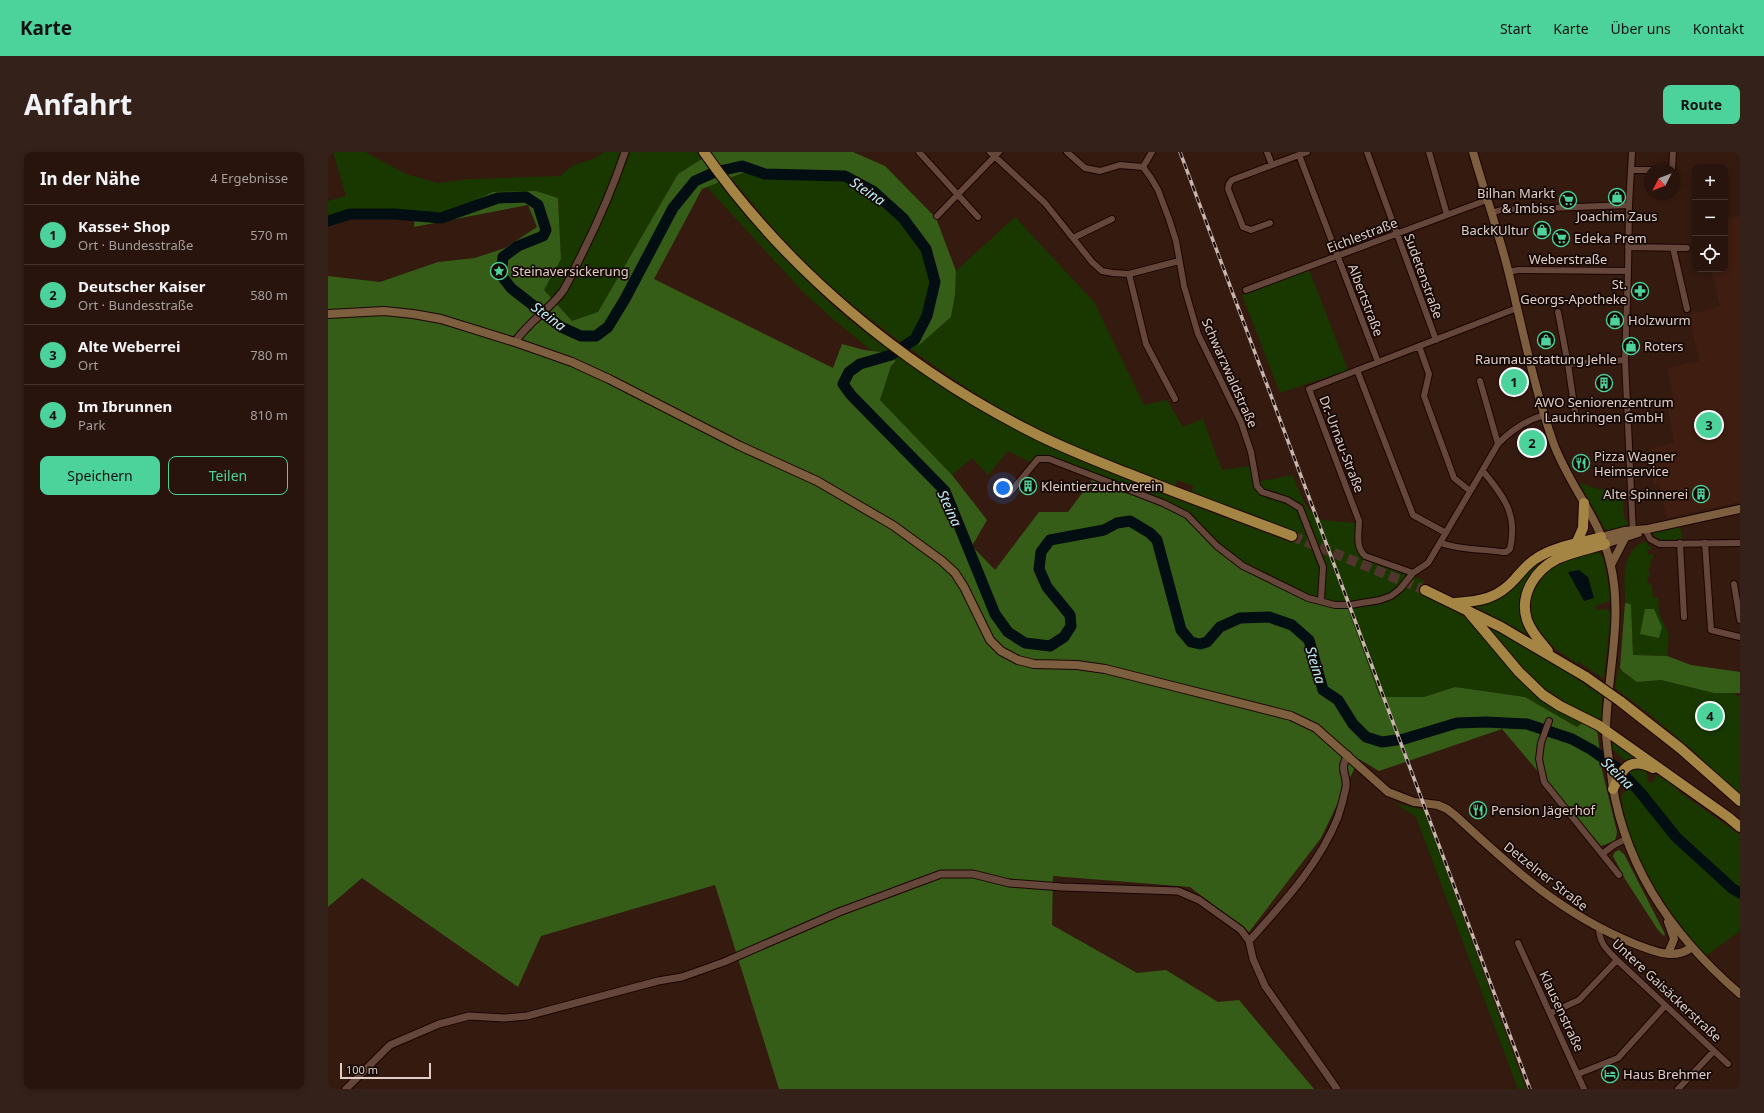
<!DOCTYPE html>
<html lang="de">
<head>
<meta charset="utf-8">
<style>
	:root { --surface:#28140c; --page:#34211a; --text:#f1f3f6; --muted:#a59e9d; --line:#44332d; --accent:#4cd39b }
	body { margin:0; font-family:"Noto Sans",sans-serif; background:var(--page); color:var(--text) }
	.controls { position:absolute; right:12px; top:12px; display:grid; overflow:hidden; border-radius:8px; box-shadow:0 2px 6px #0003 }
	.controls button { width:36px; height:36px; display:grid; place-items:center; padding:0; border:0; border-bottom:1px solid var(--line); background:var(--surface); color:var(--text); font:20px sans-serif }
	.compass { position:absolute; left:1316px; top:12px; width:36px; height:36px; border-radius:50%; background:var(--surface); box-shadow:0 2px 6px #0003; rotate:228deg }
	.scale { position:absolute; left:12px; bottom:10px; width:91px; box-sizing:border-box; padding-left:4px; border:2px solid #e0cdc7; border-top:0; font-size:11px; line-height:14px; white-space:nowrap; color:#e0cdc7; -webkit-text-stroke:3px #150905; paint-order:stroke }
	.you { position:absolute; left:675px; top:336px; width:14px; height:14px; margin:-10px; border:3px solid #fff; border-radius:50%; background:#1a73e8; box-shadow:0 0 0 6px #1a73e833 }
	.badge { display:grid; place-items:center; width:26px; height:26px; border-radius:50%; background:var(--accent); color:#111; font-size:13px; font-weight:700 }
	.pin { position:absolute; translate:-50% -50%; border:2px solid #fff; box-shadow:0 1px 4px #0006 }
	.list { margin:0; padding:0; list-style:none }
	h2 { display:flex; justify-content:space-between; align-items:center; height:52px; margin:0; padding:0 16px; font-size:17px }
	h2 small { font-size:13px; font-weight:400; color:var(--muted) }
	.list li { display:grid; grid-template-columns:26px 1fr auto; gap:12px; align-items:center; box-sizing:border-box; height:60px; padding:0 16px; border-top:1px solid var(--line) }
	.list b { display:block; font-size:15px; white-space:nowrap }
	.list p { margin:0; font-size:13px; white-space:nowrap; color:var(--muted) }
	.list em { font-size:13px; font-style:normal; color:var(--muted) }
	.actions { display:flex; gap:8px; padding:12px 16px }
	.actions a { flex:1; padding:9px 0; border:1px solid var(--accent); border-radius:8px; text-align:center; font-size:14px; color:var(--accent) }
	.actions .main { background:var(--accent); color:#111 }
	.icon { flex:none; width:22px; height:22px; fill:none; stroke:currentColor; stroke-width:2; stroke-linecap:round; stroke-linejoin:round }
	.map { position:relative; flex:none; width:1412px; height:937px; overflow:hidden; border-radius:8px }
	header { display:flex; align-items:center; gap:24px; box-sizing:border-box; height:56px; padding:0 20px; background:var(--accent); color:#111 }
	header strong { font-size:19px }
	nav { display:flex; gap:22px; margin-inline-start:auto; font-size:14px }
	.intro { display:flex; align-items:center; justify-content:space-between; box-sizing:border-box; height:96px; padding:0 24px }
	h1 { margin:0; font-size:28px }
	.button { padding:10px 18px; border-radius:8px; background:var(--accent); color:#111; font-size:14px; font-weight:700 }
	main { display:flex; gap:24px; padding:0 24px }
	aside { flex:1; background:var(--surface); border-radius:8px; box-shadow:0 2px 6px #0003 }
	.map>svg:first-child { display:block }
	.built { fill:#3f1d11 }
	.green { fill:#183800 }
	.forest { fill:#355d18 }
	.water { fill:#020e11 }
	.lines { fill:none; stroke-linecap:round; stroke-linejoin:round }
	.river { stroke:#020e11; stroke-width:11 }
	.trunk-tunnel { stroke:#4f352b; stroke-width:10; stroke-dasharray:10 5; stroke-linecap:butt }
	.minor-casing { stroke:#1c0400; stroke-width:8 }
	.tertiary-casing { stroke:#1c0400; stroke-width:9 }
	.secondary-casing { stroke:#1c0400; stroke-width:10 }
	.trunk-casing { stroke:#1c0400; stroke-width:12 }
	.minor { stroke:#65463b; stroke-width:6 }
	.tertiary { stroke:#65463b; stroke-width:7 }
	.secondary { stroke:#7d5e3f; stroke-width:8 }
	.trunk { stroke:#a48544; stroke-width:10 }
	.rail-casing { stroke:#c9b5ae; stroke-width:3.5 }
	.rail { stroke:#150905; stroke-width:2; stroke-dasharray:6; stroke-linecap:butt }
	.trunk-bridge-casing { stroke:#1c0400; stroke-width:12; stroke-linecap:butt }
	.trunk-bridge { stroke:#a48544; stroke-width:10 }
	.labels { text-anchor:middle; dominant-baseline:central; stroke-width:3.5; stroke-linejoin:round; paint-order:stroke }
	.poi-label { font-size:13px; fill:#e0cdc7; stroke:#150905; text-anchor:start }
	.street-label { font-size:13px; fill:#e0cdc7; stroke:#150905 }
	.water-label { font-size:14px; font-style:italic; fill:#b9edf9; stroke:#150905 }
</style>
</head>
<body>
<header>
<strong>Karte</strong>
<nav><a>Start</a><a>Karte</a><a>Über uns</a><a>Kontakt</a></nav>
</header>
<div class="intro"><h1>Anfahrt</h1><a class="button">Route</a></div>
<main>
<aside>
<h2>In der Nähe<small>4 Ergebnisse</small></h2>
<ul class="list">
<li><span class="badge">1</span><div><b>Kasse+ Shop</b><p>Ort · Bundesstraße</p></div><em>570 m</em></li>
<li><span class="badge">2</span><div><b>Deutscher Kaiser</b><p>Ort · Bundesstraße</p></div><em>580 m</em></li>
<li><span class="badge">3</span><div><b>Alte Weberrei</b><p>Ort</p></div><em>780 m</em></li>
<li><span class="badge">4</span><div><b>Im Ibrunnen</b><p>Park</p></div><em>810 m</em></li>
</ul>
<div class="actions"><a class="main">Speichern</a><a>Teilen</a></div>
</aside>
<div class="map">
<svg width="1412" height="937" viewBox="0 0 1412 937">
	<rect width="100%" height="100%" fill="#351a10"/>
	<!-- built -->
	<path class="built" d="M1412 64V350L1339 366 1331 333 1325 332 1323 296 1346 291 1339 254 1347 252 1339 216 1371 209 1361 163 1392 154 1383 117H1397V69Z"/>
	<!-- green -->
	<path class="green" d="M5 0H37L78 22 110 31 142 27 232 24 244 14 269 5 276 0H292C284 33 269 63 254 94 245 112 237 131 223 147L215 138 233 107 230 46 165 40 125 59 87 62 22 60 0 66V49L18 44Z
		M300 0H369L374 7 350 22 270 161 244 170 228 152C241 138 248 122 256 105 274 71 288 36 300 0Z
		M417 20 530 30 561 52 605 115 607 150 591 193 623 165 627 143 628 119 687 65 766 150 816 253 839 248 855 275 875 267 894 318 921 314 930 330 964 323 979 356 994 368 1027 371C1031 386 1021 392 1035 405L1097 429 1089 440 1116 453 1137 465 1146 473 1175 507 1257 569 1250 575 1197 545 1127 535 1096 545H1052L1020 457 979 449 915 418 887 396 857 365 808 342 764 328 720 309 712 310 708 313 680 299 660 323 644 306 624 323 552 248 563 214 568 210 553 200 544 199 506 168 475 140 379 35 391 30C433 80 476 131 527 172 575 209 626 245 679 273 770 320 867 354 962 390L966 379 864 340 865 334 849 328 847 334C798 314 749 296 702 273 657 250 617 222 577 193 541 167 508 141 477 110 450 84 427 54 403 26Z
		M981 118 1020 218 952 241 914 143Z
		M1254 331C1265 338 1279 338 1292 338 1300 347 1290 364 1301 371 1296 378 1285 381 1277 377L1252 332Z
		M1352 375 1355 389C1346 390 1330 390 1325 383L1327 380Z
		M1317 389 1324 397 1319 398 1320 403 1325 402V405L1323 407 1322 416 1320 417 1322 425 1319 426 1321 433H1324L1325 446 1330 445 1331 461 1341 483 1339 504 1305 503 1303 452 1297 451C1297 429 1292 400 1317 389Z
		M1270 399 1276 407 1283 448 1279 450 1267 454 1269 458 1278 457 1283 461 1276 527 1251 510 1250 512C1223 494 1191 475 1205 438 1210 426 1221 414 1234 409 1245 404 1258 402 1270 399Z
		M1221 403H1231L1199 432 1202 484 1144 453Z
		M1159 473 1245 524 1274 544V566L1272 568 1254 561 1210 532 1192 514 1174 490 1157 475Z
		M1290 517 1309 530 1333 528 1386 541H1405L1412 545V643L1363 597 1320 561 1287 536Z
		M1284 589 1314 609 1300 611 1284 597Z
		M1308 616 1318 618 1320 629 1322 631 1326 629 1328 623 1332 624 1350 636V639L1412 683V779L1378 804C1338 759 1301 704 1293 644L1301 635 1294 627 1302 618Z
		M1067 651 1096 658 1198 937H1190L1088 665Z"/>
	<!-- forest -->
	<path class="forest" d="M385 0H525L557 14 608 66 628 119 627 143 623 165 590 194 607 152 605 115 561 52 530 30 417 20 374 37 326 127 505 216 514 192 536 198 553 200 568 209 563 214 552 248 624 323 659 368 644 394 667 418 711 360H740L764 328 808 342 835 353 857 365 887 396 915 418 979 449 1020 457 1052 545H1096L1127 535 1197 545 1249 575 1257 569 1269 577 1274 618 1289 680 1287 689 1273 694 1174 577 1051 619 1031 607 993 686 921 780 862 735 725 724 724 773 809 821 838 818 890 850 911 848 986 937H451L387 733 213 784 190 835 34 726 0 755V124L52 130 110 110 147 106 177 96 209 75 200 53 86 75 87 62 125 59 165 40 208 39 230 46 233 107 216 138 244 169 270 160 350 22Z
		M1297 451 1303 452 1305 503 1339 504 1363 513 1412 520V541H1386L1333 528 1309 530 1294 519 1292 516Z
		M1317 457H1326L1334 475 1331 486 1312 482Z
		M1291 698 1296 702 1337 782 1336 784 1330 778 1297 727 1285 704 1287 700Z"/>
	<!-- water -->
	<path class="water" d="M1251 418 1260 425 1266 446 1256 449 1240 420Z"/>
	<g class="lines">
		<!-- river -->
		<path class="river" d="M0 69 22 62H66L113 66 170 46 198 45 210 53 218 78 215 84 190 94 175 105 173 123 183 136 233 175 253 184H268L280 175 297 147 345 56 367 29 387 20 414 14 437 22 517 24 545 39 575 66 598 97 607 130 599 164 587 187 563 203 532 212 521 220 515 232 523 243 617 339 667 462 680 480 697 491 722 494 736 485 743 474 742 463 719 435 711 417 713 400 722 388 776 378 789 371 802 369 822 381 829 388 853 478 863 490 872 492 879 490 892 475 912 466 941 465 964 473 981 488 995 538 1010 548 1025 572 1038 585 1054 590 1076 587 1129 571 1158 570 1199 572 1244 587 1264 598 1289 616 1312 640 1348 685 1405 737 1412 741"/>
		<!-- trunk-tunnel -->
		<path class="trunk-tunnel" d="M964 384 1097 438"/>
		<!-- minor casing -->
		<g class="minor-casing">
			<path id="minor" d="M591 0 650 65
				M662 0 717 51 764 110 774 119 785 121 801 122 851 109
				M739 0 757 16 772 19 792 13 815 15 823 26 830 38 841 67 848 89 856 134 870 182 913 270 923 300 929 334 934 340 959 348 972 356 995 415 993 448
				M939 0 944 13
				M1039 0 1108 188
				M1101 0 1119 63
				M1304 0 1301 53 1300 119 1297 208 1305 381
				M971 3 1050 210
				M815 15 824 0
				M1303 18H1341
				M1344 18 1345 0
				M1163 61 1173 58 1301 53
				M609 64 671 0
				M942 71 923 78 915 75 900 37 901 32 904 28 979 0
				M745 86 784 67
				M1300 95 1359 96
				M1345 96 1359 157
				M1180 120 1190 118 1300 119
				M801 122 818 192 847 247
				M918 138 1159 48
				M1230 160 1240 212 1297 208
				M1091 194 1101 222 1096 244 1126 326 1142 339
				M1240 212 1247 260
				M1029 218 1085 363 1118 381
				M1152 229 1170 292
				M680 343 710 307H721L835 351 859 363 889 394 915 414 980 446 1007 453H1022L1052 448 1063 444 1072 437 1085 421 1100 411 1170 292C1182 279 1200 267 1217 263
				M1317 377 1322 387 1331 392 1412 391
				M1113 391C1132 398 1154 397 1174 400H1178L1182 397C1190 362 1176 345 1155 319
				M1352 391 1356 465
				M1377 391 1383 478 1412 485
				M1085 421 1037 404C1027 394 1031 383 1031 369L981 237 1189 156
				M1406 432 1412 468
				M1221 569 1213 591 1211 607 1216 630 1291 723
				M1274 702 1286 693 1298 687
				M1271 776C1271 791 1279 798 1289 808L1400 912
				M1190 791 1256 937
				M1223 861 1251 848 1289 808
				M1250 922 1290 906 1337 854
				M1350 937 1386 899"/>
		</g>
		<!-- tertiary casing -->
		<g class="tertiary-casing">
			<path id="tertiary" d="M187 190C200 170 221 158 235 139 242 128 247 115 253 104 270 70 285 36 297 0
				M921 789C954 752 991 713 1010 665 1013 656 1016 645 1018 635 1020 622 1010 619 1020 603
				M18 937 62 893 111 872 141 864 176 866 199 864 330 829 354 825 396 810 511 760 613 722H645L681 731 734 735 850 739 871 748 913 778 921 789 925 807 937 834 1009 937"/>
		</g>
		<!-- secondary casing -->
		<g class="secondary-casing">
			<path id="secondary" d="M1145 0C1156 38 1169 76 1179 114 1194 173 1205 233 1225 290 1240 332 1272 367 1282 410 1296 466 1279 521 1278 578 1278 590 1280 602 1282 614 1292 709 1341 781 1412 842
				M0 162 56 159 85 162 113 167 187 190 244 210 281 227 412 294 489 329 566 374 614 409 627 421 636 435 662 488 673 499 690 508 706 512 749 513 777 517 963 564 988 576 1060 640 1086 650 1110 653 1119 657 1128 664C1185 717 1233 762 1307 792 1326 799 1346 809 1364 795
				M1273 385 1296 379 1320 377 1412 357
				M1277 392 1310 381
				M1283 413 1297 386
				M1340 770 1346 787 1341 799"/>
		</g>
		<!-- trunk casing -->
		<g class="trunk-casing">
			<path id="trunk" d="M376 0C457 116 574 214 700 278 732 295 766 308 799 321 854 343 909 363 964 384
				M1248 392 1255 376 1256 351
				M1097 438 1173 475 1258 525
				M1127 451C1153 449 1169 447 1187 427 1194 419 1200 411 1209 406 1228 394 1253 391 1273 385
				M1138 457 1191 520 1215 543 1232 554 1270 573 1400 665 1412 675
				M1220 499C1212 489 1203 480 1199 468 1191 443 1207 418 1229 407 1244 400 1261 397 1277 392
				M1292 549 1352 596 1412 649
				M1285 637C1294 617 1301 604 1325 616"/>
		</g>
		<!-- minor -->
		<use href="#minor" class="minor"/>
		<!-- tertiary -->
		<use href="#tertiary" class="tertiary"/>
		<!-- secondary -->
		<use href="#secondary" class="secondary"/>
		<!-- trunk -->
		<use href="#trunk" class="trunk"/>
		<!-- rail casing -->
		<g class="rail-casing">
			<path id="rail" d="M852 0 1202 937"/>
		</g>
		<!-- rail -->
		<use href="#rail" class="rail"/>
		<!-- trunk-bridge casing -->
		<g class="trunk-bridge-casing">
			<path id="trunk-bridge" d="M1258 525 1292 549"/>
		</g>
		<!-- trunk-bridge -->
		<use href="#trunk-bridge" class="trunk-bridge"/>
	</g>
	<!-- icons -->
	<defs>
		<g id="shop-ring" transform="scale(0.9)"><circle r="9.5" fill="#150905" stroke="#4cd39b" stroke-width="1.5"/><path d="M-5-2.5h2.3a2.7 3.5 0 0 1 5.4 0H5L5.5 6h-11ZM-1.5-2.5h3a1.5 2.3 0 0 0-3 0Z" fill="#4cd39b"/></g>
		<g id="supermarket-ring" transform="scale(0.9)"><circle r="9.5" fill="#150905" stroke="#4cd39b" stroke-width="1.5"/><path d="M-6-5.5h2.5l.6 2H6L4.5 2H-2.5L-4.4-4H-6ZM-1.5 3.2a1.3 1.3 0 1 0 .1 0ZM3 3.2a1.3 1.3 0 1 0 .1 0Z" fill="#4cd39b"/></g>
		<g id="sight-ring" transform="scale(0.9)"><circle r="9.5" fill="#150905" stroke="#4cd39b" stroke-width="1.5"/><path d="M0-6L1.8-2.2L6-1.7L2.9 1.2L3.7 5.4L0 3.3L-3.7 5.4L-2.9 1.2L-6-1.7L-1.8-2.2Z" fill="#4cd39b"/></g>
		<g id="pharmacy-ring" transform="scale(0.9)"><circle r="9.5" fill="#150905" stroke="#4cd39b" stroke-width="1.5"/><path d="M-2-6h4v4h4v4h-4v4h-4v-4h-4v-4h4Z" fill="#4cd39b"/></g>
		<g id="building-ring" transform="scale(0.9)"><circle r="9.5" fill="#150905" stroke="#4cd39b" stroke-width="1.5"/><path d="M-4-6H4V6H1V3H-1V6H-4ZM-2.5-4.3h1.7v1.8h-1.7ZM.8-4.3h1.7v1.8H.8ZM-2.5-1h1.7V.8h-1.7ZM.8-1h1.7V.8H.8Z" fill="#4cd39b"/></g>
		<g id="restaurant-ring" transform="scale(0.9)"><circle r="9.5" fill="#150905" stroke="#4cd39b" stroke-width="1.5"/><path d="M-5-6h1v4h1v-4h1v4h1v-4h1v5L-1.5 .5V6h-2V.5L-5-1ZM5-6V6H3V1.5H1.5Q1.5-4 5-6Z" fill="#4cd39b"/></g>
		<g id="hotel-ring" transform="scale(0.9)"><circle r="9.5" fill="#150905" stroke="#4cd39b" stroke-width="1.5"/><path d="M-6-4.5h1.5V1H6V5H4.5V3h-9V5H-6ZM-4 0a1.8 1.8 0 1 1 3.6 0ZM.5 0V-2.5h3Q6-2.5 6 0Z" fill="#4cd39b"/></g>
	</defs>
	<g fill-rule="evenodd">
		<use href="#shop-ring" x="1289" y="45"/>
		<use href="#supermarket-ring" x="1240" y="48"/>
		<use href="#shop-ring" x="1214" y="78"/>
		<use href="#supermarket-ring" x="1233" y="86"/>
		<use href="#sight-ring" x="171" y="119"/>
		<use href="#pharmacy-ring" x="1312" y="139"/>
		<use href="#shop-ring" x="1287" y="168"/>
		<use href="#shop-ring" x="1218" y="188"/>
		<use href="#shop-ring" x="1303" y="194"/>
		<use href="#building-ring" x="1276" y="231"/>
		<use href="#restaurant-ring" x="1253" y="311"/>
		<use href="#building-ring" x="700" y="334"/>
		<use href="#building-ring" x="1373" y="342"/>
		<use href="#restaurant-ring" x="1150" y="658"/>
		<use href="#hotel-ring" x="1282" y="922"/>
	</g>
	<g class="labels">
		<!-- poi labels -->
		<g class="poi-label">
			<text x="1227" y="41" text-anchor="end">Bilhan Markt<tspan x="1227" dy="15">&amp; Imbiss</tspan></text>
			<text x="1289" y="64" text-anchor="middle">Joachim Zaus</text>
			<text x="1201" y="78" text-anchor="end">BackKUltur</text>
			<text x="1246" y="86">Edeka Prem</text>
			<text x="184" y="119">Steinaversickerung</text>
			<text x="1299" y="132" text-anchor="end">St.<tspan x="1299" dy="15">Georgs-Apotheke</tspan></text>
			<text x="1300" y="168">Holzwurm</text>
			<text x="1316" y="194">Roters</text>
			<text x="1218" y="207" text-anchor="middle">Raumausstattung Jehle</text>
			<text x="1276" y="250" text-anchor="middle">AWO Seniorenzentrum<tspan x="1276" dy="15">Lauchringen GmbH</tspan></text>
			<text x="1266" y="304">Pizza Wagner<tspan x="1266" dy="15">Heimservice</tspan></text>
			<text x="713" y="334">Kleintierzuchtverein</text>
			<text x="1360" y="342" text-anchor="end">Alte Spinnerei</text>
			<text x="1163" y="658">Pension Jägerhof</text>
			<text x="1295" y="922">Haus Brehmer</text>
		</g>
		<!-- street labels -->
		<g class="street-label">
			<text transform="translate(1034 83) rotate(-21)">Eichlestraße</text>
			<text x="1240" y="107">Weberstraße</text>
			<text transform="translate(1096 124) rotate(70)">Sudetenstraße</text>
			<text transform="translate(1038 148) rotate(69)">Albertstraße</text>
			<text transform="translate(902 221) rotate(66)">Schwarzwaldstraße</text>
			<text transform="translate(1014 292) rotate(69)">Dr.-Urnau-Straße</text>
			<text transform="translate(1218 724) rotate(38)">Detzelner Straße</text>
			<text transform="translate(1339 838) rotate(43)">Untere Gaisäckerstraße</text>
			<text transform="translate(1234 859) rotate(65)">Klausenstraße</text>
		</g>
		<!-- water labels -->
		<g class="water-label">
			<text transform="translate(540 39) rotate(34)">Steina</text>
			<text transform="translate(221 164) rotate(36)">Steina</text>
			<text transform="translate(622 356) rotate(65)">Steina</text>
			<text transform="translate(988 513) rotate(73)">Steina</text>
			<text transform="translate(1290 621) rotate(44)">Steina</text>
		</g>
	</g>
</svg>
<div class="controls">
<button>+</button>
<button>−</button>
<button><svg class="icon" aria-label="locate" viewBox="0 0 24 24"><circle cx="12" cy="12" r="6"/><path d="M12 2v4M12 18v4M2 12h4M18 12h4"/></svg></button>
</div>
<svg class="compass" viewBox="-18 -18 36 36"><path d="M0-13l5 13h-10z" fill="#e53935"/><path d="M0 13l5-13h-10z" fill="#a59e9d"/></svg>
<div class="scale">100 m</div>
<div class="you"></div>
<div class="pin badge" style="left:1186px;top:230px">1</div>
<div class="pin badge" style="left:1204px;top:291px">2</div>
<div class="pin badge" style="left:1381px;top:273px">3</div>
<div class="pin badge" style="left:1382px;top:564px">4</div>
</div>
</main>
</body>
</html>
